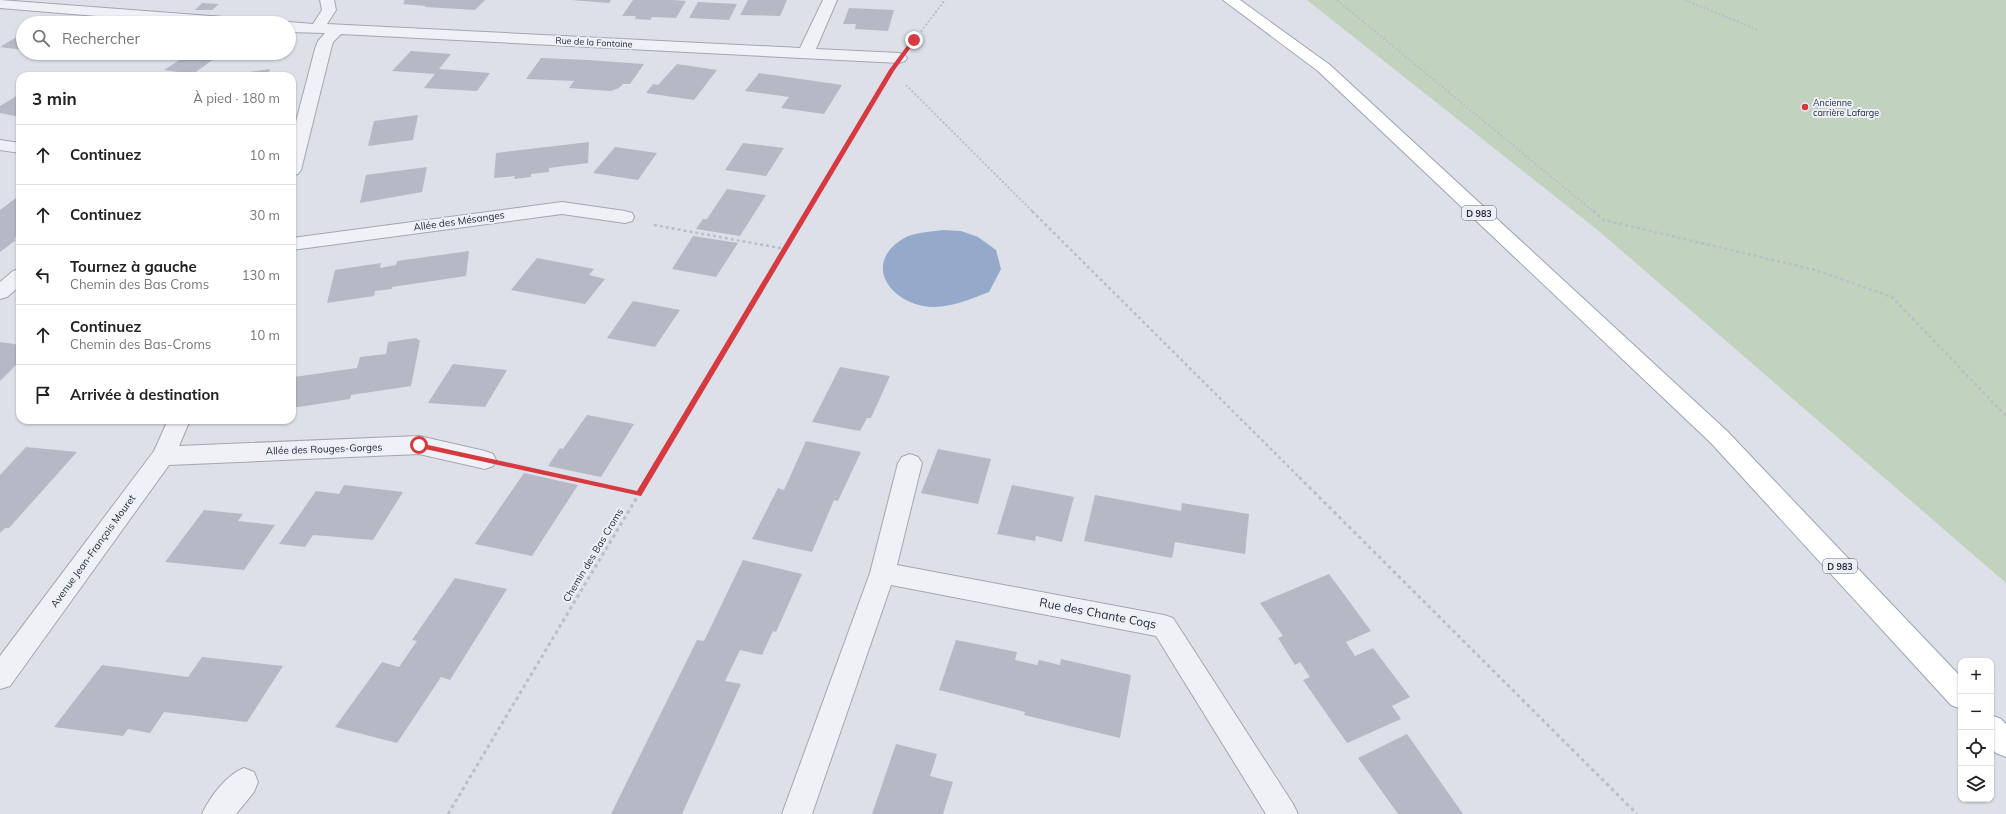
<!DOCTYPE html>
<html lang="fr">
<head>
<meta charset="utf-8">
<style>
	:root { --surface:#fff; --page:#f6f6f6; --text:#222; --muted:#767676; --line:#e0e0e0 }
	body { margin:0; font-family:Mulish,sans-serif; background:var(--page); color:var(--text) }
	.controls { position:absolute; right:12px; bottom:12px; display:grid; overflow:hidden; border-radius:8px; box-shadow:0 1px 3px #0004 }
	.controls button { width:36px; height:36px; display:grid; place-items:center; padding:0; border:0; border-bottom:1px solid var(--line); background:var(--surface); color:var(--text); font:20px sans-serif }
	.stop { position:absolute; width:12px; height:12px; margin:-9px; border:3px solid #d63940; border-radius:50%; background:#fff }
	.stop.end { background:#d63940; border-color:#fff; box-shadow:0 1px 4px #0008 }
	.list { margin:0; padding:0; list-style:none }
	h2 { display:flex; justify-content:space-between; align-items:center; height:52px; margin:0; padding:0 16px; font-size:17px }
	h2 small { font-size:13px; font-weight:400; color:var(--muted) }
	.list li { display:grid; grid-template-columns:26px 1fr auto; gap:12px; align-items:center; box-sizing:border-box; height:60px; padding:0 16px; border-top:1px solid var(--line) }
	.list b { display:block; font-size:15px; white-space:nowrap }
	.list p { margin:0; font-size:13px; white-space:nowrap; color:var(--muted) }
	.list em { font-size:13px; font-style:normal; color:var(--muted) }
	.icon { flex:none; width:22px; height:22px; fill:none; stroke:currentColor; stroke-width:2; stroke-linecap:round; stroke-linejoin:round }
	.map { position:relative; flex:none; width:2006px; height:814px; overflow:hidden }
	.search { position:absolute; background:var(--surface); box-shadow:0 1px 3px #0004; left:16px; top:16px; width:280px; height:44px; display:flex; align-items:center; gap:10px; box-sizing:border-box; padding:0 14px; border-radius:22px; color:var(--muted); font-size:15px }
	.panel { position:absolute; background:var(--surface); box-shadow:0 1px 3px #0004; left:16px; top:72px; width:280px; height:352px; border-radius:12px }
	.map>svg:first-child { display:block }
	.green { fill:#c1d2be }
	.water { fill:#95a9ca }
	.building { fill:#b4b9c5 }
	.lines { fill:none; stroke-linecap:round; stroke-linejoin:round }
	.minor-casing { stroke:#a2a6b2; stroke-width:2 }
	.major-casing { stroke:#9ca3b4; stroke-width:2 }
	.path-far2 { stroke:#bbbec6; stroke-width:2; stroke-dasharray:2 2; stroke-linecap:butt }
	.path-far1 { stroke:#bbbec6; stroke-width:2.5; stroke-dasharray:3 3; stroke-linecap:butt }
	.path { stroke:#bbbec6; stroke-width:3; stroke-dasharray:3.5 3.5; stroke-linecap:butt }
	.minor { fill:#f0f1f6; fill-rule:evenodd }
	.major { fill:#fff; fill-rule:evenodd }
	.route { fill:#d63940 }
	.poi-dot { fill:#d63940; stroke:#eceff5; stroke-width:1.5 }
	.labels { text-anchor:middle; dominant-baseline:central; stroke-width:4; stroke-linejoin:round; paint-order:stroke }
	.far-street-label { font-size:9px; fill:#262c3f; stroke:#eceff5 }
	.far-poi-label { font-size:9px; fill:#262c3f; stroke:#eceff5; text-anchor:start }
	.shield { fill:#eceff5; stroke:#616676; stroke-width:1 }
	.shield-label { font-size:9px; font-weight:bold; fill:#262c3f }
	.street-label { font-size:10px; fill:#262c3f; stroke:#eceff5 }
	.near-street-label { font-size:12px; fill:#262c3f; stroke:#eceff5 }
</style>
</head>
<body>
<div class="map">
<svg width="2006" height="814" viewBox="0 0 2006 814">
	<rect width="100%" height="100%" fill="#dde0e8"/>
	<!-- green -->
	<path class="green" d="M1307 0H2006V583L1600 232Z"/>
	<!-- water -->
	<path class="water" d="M943 230 961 231 978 237 996 250 1001 269 989 292C968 300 946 310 923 306 888 299 865 264 901 240 913 232 930 232 943 230Z"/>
	<!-- building -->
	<path class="building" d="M403 0H485L475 10 425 7 426 6 403 4 405 1Z
		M571 0H611L609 3Z
		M633 0H673L686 1 676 18 652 17 650 20 635 19 636 16H622Z
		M748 0H787L780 16 740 15Z
		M698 2 737 4 729 20 689 18Z
		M202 3 219 4 212 10H195Z
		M849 8 894 10 888 31 855 29 856 24H843Z
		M23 33V50L0 47Z
		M411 51 451 54 439 69 490 73 477 91 424 88 435 74 392 71Z
		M96 53H136L127 60 94 55Z
		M175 53H222L193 74 164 70 184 57 173 55Z
		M541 58 588 60 644 64 630 84H623L619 88 611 91 569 88 574 81 526 79Z
		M677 64 717 70 694 100 646 93 653 84 658 85Z
		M270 69 268 76H228V75Z
		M759 73 801 79 842 85 824 114 781 108 789 97 745 91Z
		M20 94V117L0 113V106Z
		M418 115 413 140 368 146 374 121Z
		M589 142 588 163 549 168V172L531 174V177L514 179 515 176 494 178 496 153Z
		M743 143 784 148 766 176 725 170Z
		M615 147 657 153 638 180 593 173Z
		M427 167 422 192 360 203 366 175Z
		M727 189 766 195 740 236 696 229 703 219H707Z
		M20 195V226L16 229H20V234L14 239 16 240 0 252V210Z
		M693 236 738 243 716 277 672 269Z
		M469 251 466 276 392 287V289L375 291 374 296 327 303 335 270 381 263 380 268 396 265 397 261Z
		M537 258 594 269 589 275 605 279 585 304 511 290Z
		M633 301 680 310 655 347 607 338Z
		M416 338 420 341 411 386 351 395 350 399 292 408 294 377 357 368 360 357 386 354 388 342Z
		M0 342 20 345V361L0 381Z
		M453 364 507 370 485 407 428 403Z
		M840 367 890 376 871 418H867L860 431 812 422Z
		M587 415 634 424 601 477 548 466 560 448 563 449Z
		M806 441 861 452 838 501 834 500 812 552 752 539 778 488 784 490Z
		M26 447 77 452 9 528H5L0 533V475Z
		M938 449 991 459 978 504 921 493Z
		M524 473 578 485 532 556 475 544Z
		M344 485 403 492 373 540 313 535 305 547 279 544 316 491 339 494Z
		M1012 485 1074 497 1062 542 1036 536 1035 541 997 534Z
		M1095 495 1181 511 1182 503 1249 514 1245 554 1175 542 1172 558 1084 541Z
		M204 510 243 514 238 521 275 525 244 570 165 562Z
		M743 560 802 574 776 632 773 631 762 655 740 650 725 681 741 684 682 814H611L697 640 704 641Z
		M1329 574 1371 631 1346 642 1355 656 1373 648 1410 697 1392 706 1401 719 1347 743 1303 680 1310 677 1300 662 1295 665 1278 638 1283 636 1260 603Z
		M455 578 507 589 450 680 441 677 397 743 335 727 382 662 399 667 417 641 412 640Z
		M956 640 1017 652 1015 660 1037 665 1039 660 1060 665 1061 659 1131 675 1120 738 1024 715 1025 712 939 690Z
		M202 657 283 666 247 722 164 712 150 733 128 729 123 736 54 727 102 665 188 677Z
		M1407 734 1463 814H1398L1358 758Z
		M896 744 937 754 930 776 953 782 943 814H872Z"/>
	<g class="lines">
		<!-- minor casing -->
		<g class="minor-casing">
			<path id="minor" d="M0 0 237 18 242 20 245 23H181L0 8Z
				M320 0H334L336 10 327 24 800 48 823 0H837L816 49 899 53 905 55 907 58 905 61 899 63 341 34 333 42 331 49 301 170 298 174 292 175V137L315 49 318 41 325 33 289 32V23H287L289 22 313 24 322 10Z
				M0 140 20 143V153L0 150Z
				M562 202 625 211 632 213 634 217 632 221 625 223 562 214 292 250V238Z
				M20 269V286L7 297 0 299V282L13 271Z
				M168 420H190L179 446 419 436 485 451 493 454 496 460 493 466 485 469 419 454 169 465 10 686 0 689V656L154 451Z
				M910 454 918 457 922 463 897 565 1164 615 1173 618 1293 804 1298 814H1266L1156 636 891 585 812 814H782L870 573 898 463 902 457Z
				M244 768 254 772 258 782 254 792 236 814H202C210 797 226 775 244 768Z"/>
		</g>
		<!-- major casing -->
		<g class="major-casing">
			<path id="major" d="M1223 0H1240L1330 65 1727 431 1961 677V709L1951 705 1711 443 1318 71Z
				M1991 715 2001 719 2006 724V757L1996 753 1991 748Z"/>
		</g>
		<!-- path-far2 -->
		<path class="path-far2" d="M1337 0 1594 212
			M1685 0 1758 30
			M916 38 945 0
			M906 85 1033 212
			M807 212 883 84"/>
		<!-- path-far1 -->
		<path class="path-far1" d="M1032 211 1300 478
			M1593 211 1604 220 1815 270 1892 297 2006 416
			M654 225 785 249
			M516 467 568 478
			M648 478 807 211"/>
		<!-- path -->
		<path class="path" d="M563 477 639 494
			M1299 477 1637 814
			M448 814 649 477"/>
		<!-- minor -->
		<use href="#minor" class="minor"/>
		<!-- major -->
		<use href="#major" class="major"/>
	</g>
	<!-- route -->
	<path class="route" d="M912 39 916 40 894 71 641 496 416 447 415 445 419 443 637 491 889 70Z"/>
	<!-- markers -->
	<circle class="poi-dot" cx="1805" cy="107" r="4"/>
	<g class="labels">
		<!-- far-street labels -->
		<g class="far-street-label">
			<text transform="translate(594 42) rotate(3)">Rue de la Fontaine</text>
		</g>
		<!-- far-poi labels -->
		<g class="far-poi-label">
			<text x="1813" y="102">Ancienne<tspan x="1813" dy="10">carrière Lafarge</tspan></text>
		</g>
		<!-- shield labels -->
		<g class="shield">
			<rect x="1462" y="206" width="34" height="14" rx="3"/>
			<rect x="1823" y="559" width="34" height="14" rx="3"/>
		</g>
		<g class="shield-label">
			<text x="1479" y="213">D 983</text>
			<text x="1840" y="566">D 983</text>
		</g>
		<!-- street labels -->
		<g class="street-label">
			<text transform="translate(459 221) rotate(-8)">Allée des Mésanges</text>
			<text transform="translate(324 449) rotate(-2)">Allée des Rouges-Gorges</text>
			<text transform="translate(93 551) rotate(-54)">Avenue Jean-François Mouret</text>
			<text transform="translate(593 555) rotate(-59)">Chemin des Bas Croms</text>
		</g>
		<!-- near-street labels -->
		<g class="near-street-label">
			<text transform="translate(1098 613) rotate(11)">Rue des Chante Coqs</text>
		</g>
	</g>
</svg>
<div class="controls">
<button>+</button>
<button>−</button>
<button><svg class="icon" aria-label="locate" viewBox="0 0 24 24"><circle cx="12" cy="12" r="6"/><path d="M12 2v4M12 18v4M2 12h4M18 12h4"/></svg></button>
<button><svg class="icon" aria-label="layers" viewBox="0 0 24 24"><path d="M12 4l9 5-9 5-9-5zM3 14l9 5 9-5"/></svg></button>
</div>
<div class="stop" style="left:419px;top:445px"></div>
<div class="stop end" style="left:914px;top:40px"></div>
<div class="search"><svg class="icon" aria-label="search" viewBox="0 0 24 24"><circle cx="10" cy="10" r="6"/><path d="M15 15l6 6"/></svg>Rechercher</div>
<section class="panel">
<h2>3 min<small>À pied · 180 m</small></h2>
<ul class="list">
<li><svg class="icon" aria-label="ahead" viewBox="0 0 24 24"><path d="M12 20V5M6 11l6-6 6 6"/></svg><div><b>Continuez</b></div><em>10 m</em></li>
<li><svg class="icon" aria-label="ahead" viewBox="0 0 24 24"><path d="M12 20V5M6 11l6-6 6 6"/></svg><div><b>Continuez</b></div><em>30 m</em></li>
<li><svg class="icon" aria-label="left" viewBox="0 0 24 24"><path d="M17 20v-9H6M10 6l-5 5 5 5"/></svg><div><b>Tournez à gauche</b><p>Chemin des Bas Croms</p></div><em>130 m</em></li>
<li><svg class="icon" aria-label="ahead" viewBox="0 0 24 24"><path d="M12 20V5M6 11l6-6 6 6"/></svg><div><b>Continuez</b><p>Chemin des Bas-Croms</p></div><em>10 m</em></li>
<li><svg class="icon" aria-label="arrive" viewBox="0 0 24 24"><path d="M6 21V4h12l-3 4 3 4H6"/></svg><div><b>Arrivée à destination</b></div></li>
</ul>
</section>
</div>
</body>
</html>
